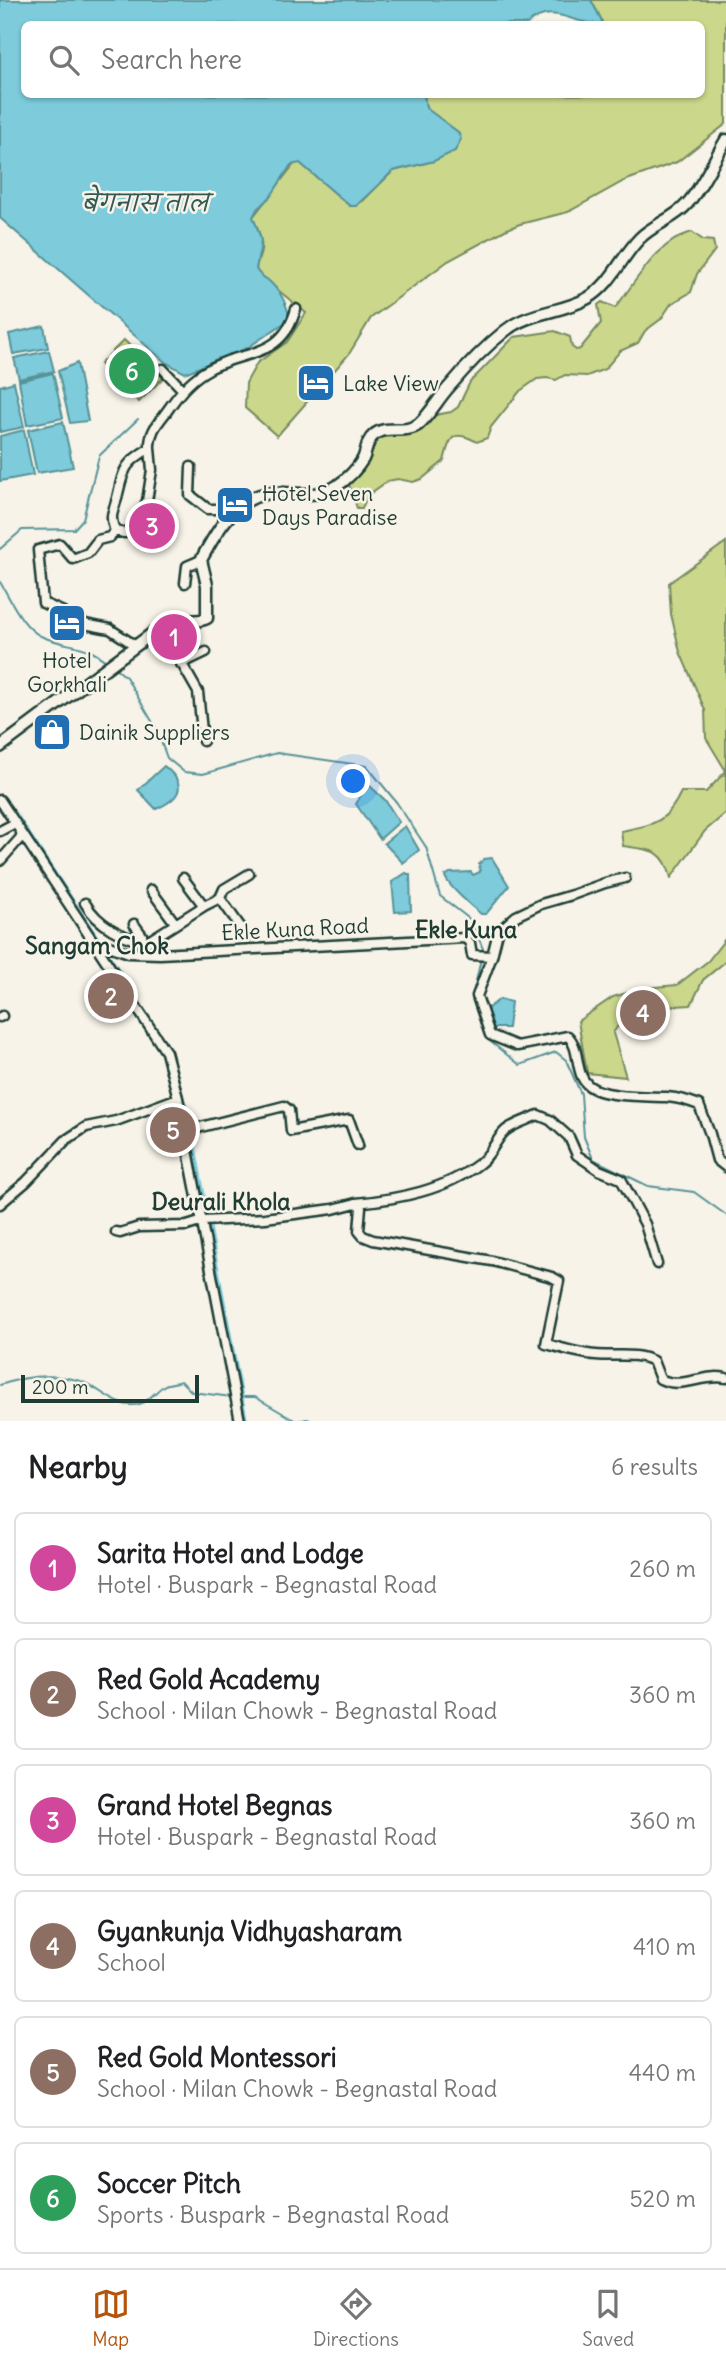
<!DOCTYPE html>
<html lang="en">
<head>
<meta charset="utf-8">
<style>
	:root { --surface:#fff; --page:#f2f2f2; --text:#202124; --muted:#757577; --line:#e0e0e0; --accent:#b45309 }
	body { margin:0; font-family:Delius,"Playpen Sans Deva",sans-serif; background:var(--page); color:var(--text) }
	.scale { position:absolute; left:21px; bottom:18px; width:178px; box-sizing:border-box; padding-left:7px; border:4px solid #1f3d34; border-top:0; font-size:19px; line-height:24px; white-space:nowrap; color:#1f3d34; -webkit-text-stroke:5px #f7f3e8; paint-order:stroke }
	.you { position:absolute; left:354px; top:782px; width:24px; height:24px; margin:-18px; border:5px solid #fff; border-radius:50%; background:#1a73e8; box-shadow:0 0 0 10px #1a73e833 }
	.badge { display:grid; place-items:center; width:46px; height:46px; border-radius:50%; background:var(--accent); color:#fff; font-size:23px; font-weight:700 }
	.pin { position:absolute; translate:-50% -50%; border:4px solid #fff; box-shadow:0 2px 7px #0006 }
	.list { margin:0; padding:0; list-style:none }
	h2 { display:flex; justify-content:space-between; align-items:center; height:91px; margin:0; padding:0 28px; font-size:30px }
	h2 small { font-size:23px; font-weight:400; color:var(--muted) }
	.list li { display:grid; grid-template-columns:46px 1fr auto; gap:21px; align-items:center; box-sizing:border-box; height:112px; margin:0 14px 14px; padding:0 14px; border:2px solid var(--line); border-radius:10px }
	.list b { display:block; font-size:26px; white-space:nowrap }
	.list p { margin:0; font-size:23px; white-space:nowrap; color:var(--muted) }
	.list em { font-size:23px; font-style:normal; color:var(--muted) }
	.icon { flex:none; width:38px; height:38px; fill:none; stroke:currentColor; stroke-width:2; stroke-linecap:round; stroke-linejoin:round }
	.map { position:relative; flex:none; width:726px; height:1421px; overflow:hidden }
	.search { position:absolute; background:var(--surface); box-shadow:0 2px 5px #0004; left:21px; right:21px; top:21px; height:77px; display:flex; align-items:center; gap:18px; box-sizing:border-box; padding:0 24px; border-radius:10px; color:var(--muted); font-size:26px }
	.sheet { height:847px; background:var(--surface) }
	nav { display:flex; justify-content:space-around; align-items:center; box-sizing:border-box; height:98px; border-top:2px solid var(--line); background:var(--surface); font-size:19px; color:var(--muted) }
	nav a { display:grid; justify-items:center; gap:4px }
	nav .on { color:var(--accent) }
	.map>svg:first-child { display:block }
	.green { fill:#cbd78b; stroke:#758a60; stroke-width:2 }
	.water { fill:#7dcbdb; stroke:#579298; stroke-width:2 }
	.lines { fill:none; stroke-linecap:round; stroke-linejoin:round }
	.stream { stroke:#579298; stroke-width:2 }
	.canal { stroke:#7dcbdb; stroke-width:6 }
	.minor-casing { stroke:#1f3d34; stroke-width:13 }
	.major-casing { stroke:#1f3d34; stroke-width:15 }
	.minor { stroke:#f7f3e8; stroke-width:8 }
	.major { stroke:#f7f3e8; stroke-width:10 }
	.labels { text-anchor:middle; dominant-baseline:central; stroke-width:5; stroke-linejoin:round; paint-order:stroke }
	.poi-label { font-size:21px; fill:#1f3d34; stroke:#f7f3e8; text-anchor:start }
	.street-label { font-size:21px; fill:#1f3d34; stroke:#f7f3e8 }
	.water-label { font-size:23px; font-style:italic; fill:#325955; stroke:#f7f3e8 }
	.neighbourhood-label { font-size:23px; font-weight:bold; fill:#1f3d34; stroke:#f7f3e8 }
</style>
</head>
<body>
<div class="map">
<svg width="726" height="1421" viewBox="0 0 726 1421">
	<rect width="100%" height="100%" fill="#f7f3e8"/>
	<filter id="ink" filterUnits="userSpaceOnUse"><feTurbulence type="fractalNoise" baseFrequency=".0143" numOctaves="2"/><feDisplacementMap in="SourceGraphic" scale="14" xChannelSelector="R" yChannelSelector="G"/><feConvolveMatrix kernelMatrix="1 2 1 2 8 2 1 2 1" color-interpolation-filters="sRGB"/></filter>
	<g filter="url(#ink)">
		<!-- green -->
		<path class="green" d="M591 0H726V124L677 162 624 181 568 212 520 224 505 230 448 261 371 318 349 354 277 436 245 408 246 383 257 363 287 342 306 313 257 273C254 264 260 260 261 251 263 239 257 228 253 217L295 163H300L350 206 363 201 393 171 434 161 433 115 426 108 424 95 702 94V24H600L602 21Z
			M692 232 703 240 713 241 715 250 697 274 691 292 671 304 661 319 645 331 638 343 620 351 605 369 587 376 565 375 556 380 547 378 537 379 520 391 491 427 487 438 477 442C452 428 450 438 444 461L422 479 413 482 398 479 388 481 368 495 362 508H357L349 485 374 440 387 433 412 434 435 415 451 412 458 407 470 382 514 337 555 331 570 337 572 347 576 350 580 349 601 323 598 305 602 302 615 308C637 281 656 242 692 232Z
			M124 340 163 378 139 402 100 364Z
			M726 542V813L705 831 671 878C664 848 650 850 623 846L621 831C654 824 666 824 681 792H706L726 771 706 738 705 710 680 652 671 614 669 583Z
			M726 938V961L703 980 691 1005 658 1007 634 1003 613 1033 626 1077 587 1073 578 1021 613 997 644 988 677 985 708 961Z"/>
		<!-- water -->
		<path class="water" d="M0 0H591L602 21 600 24C569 24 554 2 527 24H24V94L424 95 426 108 458 132 461 139 455 151 434 161 393 171 356 206H350L300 163 291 165 271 196 257 209 253 217C265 247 261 239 256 269 259 275 262 276 268 280 281 292 286 302 290 319L247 348 185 373 165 362 0 218Z
			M44 326 48 348 13 354 9 334Z
			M49 351 54 371 19 379 14 358Z
			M77 363 88 421 70 423 58 371Z
			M53 373 63 418 27 425 19 381Z
			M14 382 24 427 0 432V386Z
			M63 422 73 467 37 473 28 430Z
			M24 430 33 475 0 481V436Z
			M164 766C188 785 181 798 156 809L138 790Z
			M370 786 385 800 399 822 380 839 356 804 361 795Z
			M405 826 419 850 403 863 384 843Z
			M492 858 509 886 486 914H481C472 907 447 885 445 876L450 873 471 872 473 875 480 872 479 864 484 859Z
			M406 873 410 875 411 911 395 912 392 882Z
			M500 999 511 1002 508 1028H491L487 1018 488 1008Z"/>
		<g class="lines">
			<!-- stream -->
			<path class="stream" d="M0 549 22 530 74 529 83 519 99 456 138 419
				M0 582C11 600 23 629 43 637 70 648 84 642 108 663
				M113 666 126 677 156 728 167 758 184 772 203 774 277 753 367 766 397 803 426 847 440 896 472 921 483 949 482 954
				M481 959 472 999 487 1039 520 1065 556 1052 566 1060 581 1094 584 1137 593 1159 648 1186 694 1192 726 1215
				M0 1385C25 1376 54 1373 80 1381 100 1387 116 1410 139 1404 149 1402 156 1390 165 1385 169 1383 176 1383 181 1381L192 1392 232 1397
				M237 1397H255L296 1421
				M298 1421 307 1419 312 1421"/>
			<!-- canal -->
			<path class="canal" d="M15 815 130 990
				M180 1093 188 1118 245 1421"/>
			<!-- minor casing -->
			<g class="minor-casing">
				<path id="minor" d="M163 369 182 389
					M191 467 190 495 208 509H235
					M115 531 124 533 133 530 147 501 152 470 150 448
					M185 583 187 566 201 560
					M157 630 178 657 198 692 203 741
					M136 646 110 629 69 621 63 612 43 603 38 550 60 544 73 559 88 553 98 540 110 537 115 531C109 514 113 514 117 498 124 469 123 464 150 448 149 432 158 423 167 411 178 395 188 382 204 372 241 348 281 362 296 309
					M181 664 206 652
					M0 800 166 1052 178 1098 240 1421
					M0 831 15 823
					M0 861 23 835
					M625 878 605 883 572 895 541 904 516 916 498 932 492 956 477 996 490 1035 517 1046 568 1036C581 1049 574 1073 588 1085 603 1098 648 1096 667 1097 678 1098 689 1101 699 1105L710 1134 717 1160 726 1167
					M151 890 175 923
					M220 898 224 889 249 874
					M85 903C97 924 123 939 147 942L204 906 183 878
					M204 906 220 898 242 929
					M134 924 142 935 143 941
					M100 950 109 946 129 953 160 954 465 938 470 943 472 955 492 956
					M0 1017 2 1016
					M193 1129 284 1106 289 1110 291 1131 349 1120 358 1145
					M356 1203C399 1199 446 1190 480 1163 491 1155 495 1141 504 1132 512 1124 528 1120 538 1115L550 1120 569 1137 577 1155 599 1170 621 1179 645 1224 657 1264
					M0 1204 26 1182 66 1140 86 1127 116 1121 178 1098
					M116 1232 120 1233 139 1227 187 1226 203 1221 265 1218 333 1209 356 1203 361 1207 359 1231 363 1236 373 1240 492 1261 552 1277 559 1281 546 1344C562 1348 580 1354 596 1355 616 1357 635 1352 653 1361L660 1379C683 1390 703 1373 726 1378"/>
			</g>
			<!-- major casing -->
			<g class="major-casing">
				<path id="major" d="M0 747 169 621C181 619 198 623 207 618V585L201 560C216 532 235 497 270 493 294 491 316 500 337 486 347 479 357 469 363 459 367 451 366 441 374 435 386 424 405 435 419 424 431 413 438 399 449 387 465 368 485 347 505 331 529 311 562 313 588 298 612 284 621 257 640 238 654 224 674 219 687 204 703 186 713 161 726 140"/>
			</g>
			<!-- minor -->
			<use href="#minor" class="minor"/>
			<!-- major -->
			<use href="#major" class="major"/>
		</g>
	</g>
	<!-- icons -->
	<defs>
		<g id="hotel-square" transform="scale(2.0125)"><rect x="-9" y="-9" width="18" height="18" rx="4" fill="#1f6fb2" stroke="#f7f3e8"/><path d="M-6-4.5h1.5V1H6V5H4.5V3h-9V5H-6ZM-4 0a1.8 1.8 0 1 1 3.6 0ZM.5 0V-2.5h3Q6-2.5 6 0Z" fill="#fff"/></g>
		<g id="shop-square" transform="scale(2.0125)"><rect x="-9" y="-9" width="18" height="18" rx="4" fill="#1f6fb2" stroke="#f7f3e8"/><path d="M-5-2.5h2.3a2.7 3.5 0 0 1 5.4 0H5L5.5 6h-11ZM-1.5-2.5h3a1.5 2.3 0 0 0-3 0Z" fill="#fff"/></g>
	</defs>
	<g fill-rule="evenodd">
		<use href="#hotel-square" x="316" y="383"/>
		<use href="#hotel-square" x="235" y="505"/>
		<use href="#hotel-square" x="67" y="623"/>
		<use href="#shop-square" x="52" y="732"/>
	</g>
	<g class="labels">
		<!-- poi labels -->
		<g class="poi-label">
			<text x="343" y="383">Lake View</text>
			<text x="262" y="493">Hotel Seven<tspan x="262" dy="24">Days Paradise</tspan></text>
			<text x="67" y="660" text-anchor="middle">Hotel<tspan x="67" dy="24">Gorkhali</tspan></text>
			<text x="79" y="732">Dainik Suppliers</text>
		</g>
		<!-- street labels -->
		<g class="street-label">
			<text transform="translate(295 929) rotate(-3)">Ekle Kuna Road</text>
		</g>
		<!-- water labels -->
		<g class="water-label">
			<text x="145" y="202">बेगनास ताल</text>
		</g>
		<!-- neighbourhood labels -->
		<g class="neighbourhood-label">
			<text x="466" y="929">Ekle Kuna</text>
			<text x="97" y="945">Sangam Chok</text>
			<text x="221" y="1201">Deurali Khola</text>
		</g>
	</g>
</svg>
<div class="scale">200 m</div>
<div class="you"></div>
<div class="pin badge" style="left:174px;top:637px;background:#d1479c">1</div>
<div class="pin badge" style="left:111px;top:996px;background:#8d6e63">2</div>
<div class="pin badge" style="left:152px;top:526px;background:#d1479c">3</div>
<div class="pin badge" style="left:643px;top:1013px;background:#8d6e63">4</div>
<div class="pin badge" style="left:173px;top:1130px;background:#8d6e63">5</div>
<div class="pin badge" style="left:132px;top:371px;background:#2e9e5b">6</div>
<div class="search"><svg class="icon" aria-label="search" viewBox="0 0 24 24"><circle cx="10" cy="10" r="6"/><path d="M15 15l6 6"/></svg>Search here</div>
</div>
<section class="sheet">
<h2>Nearby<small>6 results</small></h2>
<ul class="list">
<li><span class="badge" style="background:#d1479c">1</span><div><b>Sarita Hotel and Lodge</b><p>Hotel · Buspark - Begnastal Road</p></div><em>260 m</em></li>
<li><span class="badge" style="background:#8d6e63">2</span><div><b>Red Gold Academy</b><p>School · Milan Chowk - Begnastal Road</p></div><em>360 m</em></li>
<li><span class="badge" style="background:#d1479c">3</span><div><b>Grand Hotel Begnas</b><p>Hotel · Buspark - Begnastal Road</p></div><em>360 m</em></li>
<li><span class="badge" style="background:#8d6e63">4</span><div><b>Gyankunja Vidhyasharam</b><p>School</p></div><em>410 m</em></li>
<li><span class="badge" style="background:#8d6e63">5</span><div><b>Red Gold Montessori</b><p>School · Milan Chowk - Begnastal Road</p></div><em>440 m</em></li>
<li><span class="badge" style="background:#2e9e5b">6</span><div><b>Soccer Pitch</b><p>Sports · Buspark - Begnastal Road</p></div><em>520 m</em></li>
</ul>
</section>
<nav>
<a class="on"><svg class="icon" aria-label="map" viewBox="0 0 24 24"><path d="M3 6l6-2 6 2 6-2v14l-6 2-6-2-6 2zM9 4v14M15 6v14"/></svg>Map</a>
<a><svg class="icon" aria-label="directions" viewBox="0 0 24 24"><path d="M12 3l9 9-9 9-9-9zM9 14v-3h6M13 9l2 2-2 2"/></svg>Directions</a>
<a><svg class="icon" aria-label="saved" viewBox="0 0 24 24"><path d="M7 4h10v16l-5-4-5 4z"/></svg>Saved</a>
</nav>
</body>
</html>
